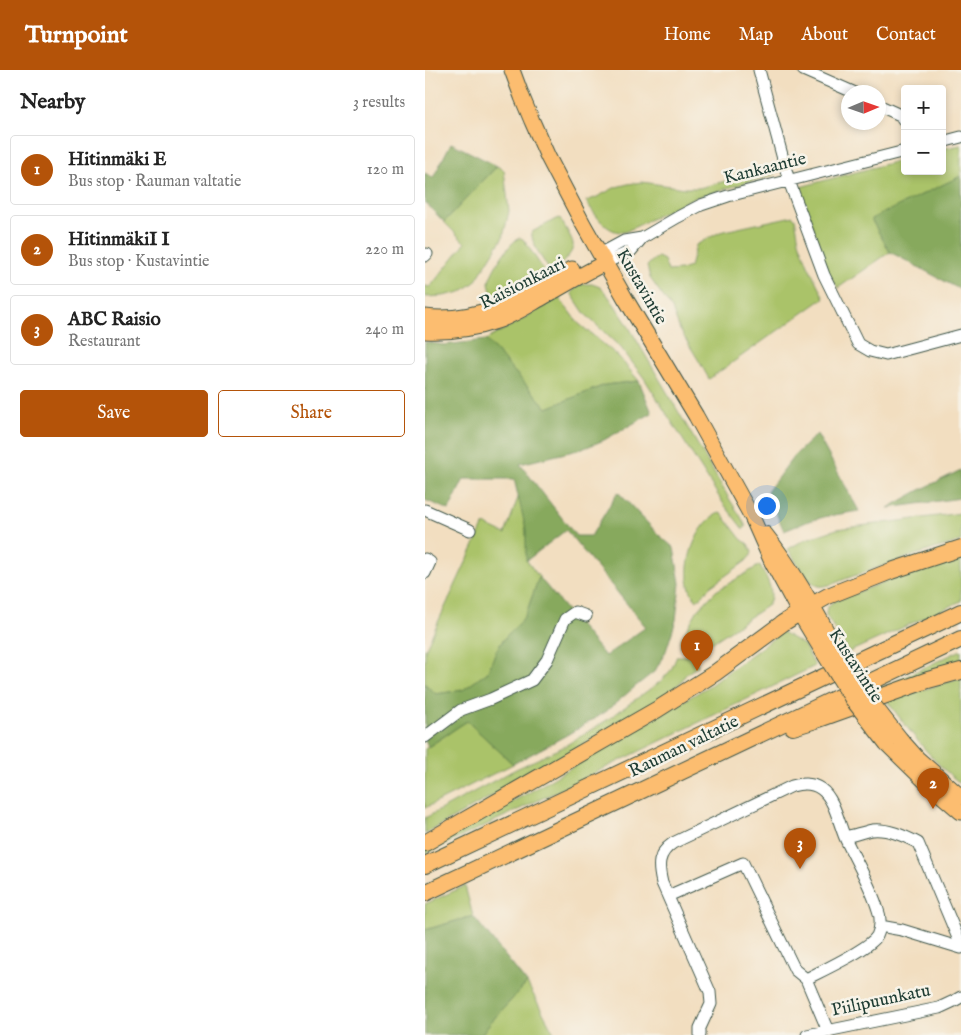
<!DOCTYPE html>
<html lang="en">
<head>
<meta charset="utf-8">
<style>
	:root { --surface:#fff; --page:#f6f6f6; --text:#222; --muted:#767676; --line:#e0e0e0; --accent:#b45309 }
	body { margin:0; font-family:"IM FELL English",serif; background:var(--page); color:var(--text) }
	.controls { position:absolute; right:15px; top:15px; display:grid; overflow:hidden; border-radius:5px; box-shadow:0 2px 8px #0003 }
	.controls button { width:45px; height:45px; display:grid; place-items:center; padding:0; border:0; border-bottom:1px solid var(--line); background:var(--surface); color:var(--text); font:25px sans-serif }
	.compass { position:absolute; left:416px; top:15px; width:45px; height:45px; border-radius:50%; background:var(--surface); box-shadow:0 2px 8px #0003; rotate:88deg }
	.you { position:absolute; left:341px; top:435px; width:18px; height:18px; margin:-12px; border:4px solid #fff; border-radius:50%; background:#1a73e8; box-shadow:0 0 0 8px #1a73e833 }
	.badge { display:grid; place-items:center; width:32px; height:32px; border-radius:50%; background:var(--accent); color:#fff; font-size:16px; font-weight:700 }
	.pin { position:absolute; translate:-50% -41px; filter:drop-shadow(0 1px 2px #0008) }
	.pin::after { content:''; position:absolute; top:26px; width:18px; height:15px; background:inherit; clip-path:polygon(0 0,100% 0,50% 100%) }
	.list { margin:0; padding:0; list-style:none }
	h2 { display:flex; justify-content:space-between; align-items:center; height:65px; margin:0; padding:0 20px; font-size:21px }
	h2 small { font-size:16px; font-weight:400; color:var(--muted) }
	.list li { display:grid; grid-template-columns:32px 1fr auto; gap:15px; align-items:center; box-sizing:border-box; height:70px; margin:0 10px 10px; padding:0 10px; border:1px solid var(--line); border-radius:5px }
	.list b { display:block; font-size:19px; white-space:nowrap }
	.list p { margin:0; font-size:16px; white-space:nowrap; color:var(--muted) }
	.list em { font-size:16px; font-style:normal; color:var(--muted) }
	.actions { display:flex; gap:10px; padding:15px 20px }
	.actions a { flex:1; padding:11px 0; border:1px solid var(--accent); border-radius:5px; text-align:center; font-size:18px; color:var(--accent) }
	.actions .main { background:var(--accent); color:#fff }
	.map { position:relative; flex:none; width:536px; height:965px; overflow:hidden }
	header { display:flex; align-items:center; gap:30px; box-sizing:border-box; height:70px; padding:0 25px; background:var(--accent); color:#fff }
	header strong { font-size:24px }
	nav { display:flex; gap:28px; margin-inline-start:auto; font-size:18px }
	main { display:flex }
	aside { flex:1; background:var(--surface) }
	.map>svg:first-child { display:block }
	.green { fill:#aac369; stroke:#64804e }
	.forest { fill:#87a95d; stroke:#537348 }
	.lines { fill:none; stroke-linecap:round; stroke-linejoin:round }
	.minor-casing { stroke:#3f5549; stroke-width:13 }
	.major-casing { stroke:#3f5549; stroke-width:17 }
	.highway-casing { stroke:#3f5549; stroke-width:18 }
	.minor { stroke:#fff; stroke-width:11 }
	.major { stroke:#fcbd6f; stroke-width:15 }
	.highway { stroke:#fcbd6f; stroke-width:16 }
	.major-bridge-casing { stroke:#3f5549; stroke-width:17; stroke-linecap:butt }
	.major-bridge { stroke:#fcbd6f; stroke-width:15 }
	.labels { text-anchor:middle; dominant-baseline:central; stroke-width:5; stroke-linejoin:round; paint-order:stroke }
	.street-label { font-size:18px; fill:#1f3d34; stroke:#f7f3e8 }
</style>
</head>
<body>
<header>
<strong>Turnpoint</strong>
<nav><a>Home</a><a>Map</a><a>About</a><a>Contact</a></nav>
</header>
<main>
<aside>
<h2>Nearby<small>3 results</small></h2>
<ul class="list">
<li><span class="badge">1</span><div><b>Hitinmäki E</b><p>Bus stop · Rauman valtatie</p></div><em>120 m</em></li>
<li><span class="badge">2</span><div><b>HitinmäkiI I</b><p>Bus stop · Kustavintie</p></div><em>220 m</em></li>
<li><span class="badge">3</span><div><b>ABC Raisio</b><p>Restaurant</p></div><em>240 m</em></li>
</ul>
<div class="actions"><a class="main">Save</a><a>Share</a></div>
</aside>
<div class="map">
<svg width="536" height="965" viewBox="0 0 536 965">
	<rect width="100%" height="100%" fill="#f7f3e8"/>
	<filter id="ink" filterUnits="userSpaceOnUse"><feTurbulence type="fractalNoise" baseFrequency=".02" numOctaves="2"/><feDisplacementMap in="SourceGraphic" scale="10" xChannelSelector="R" yChannelSelector="G"/><feConvolveMatrix kernelMatrix="1 2 1 2 8 2 1 2 1" color-interpolation-filters="sRGB"/></filter>
	<filter id="wash" filterUnits="userSpaceOnUse"><feTurbulence type="fractalNoise" baseFrequency=".0096" numOctaves="4" result="noise"/><feDisplacementMap in="SourceGraphic" scale="20" xChannelSelector="R" yChannelSelector="G"/><feGaussianBlur stdDeviation="1.12" result="paint"/><feColorMatrix in="noise" values="0 0 0 0 0 0 0 0 0 0 0 0 0 0 0 0 0 1.4 0 .05"/><feComposite in="paint" operator="in"/></filter>
	<g filter="url(#wash)">
		<rect width="100%" height="100%" fill="#f2dec0"/>
		<!-- green -->
		<path class="green" d="M536 75V106L446 149 465 182 413 218 402 200 375 117 480 89V101H517V79Z
			M72 96 79 100 84 141 78 167 50 212 36 222 18 226 0 227V216L5 217 40 173 19 152Z
			M342 100H349L350 103 348 105 345 106 268 128 200 162C182 164 170 145 161 131L170 128 191 117 203 114 217 112 260 118H274Z
			M368 146 370 148 374 171 383 195 399 228 284 309 274 291 255 260 247 239 225 208 222 196 227 191 233 187 239 190 243 201 256 200 265 197 271 175 295 162Z
			M135 148C138 154 148 169 148 174 150 183 132 198 126 203 120 192 105 173 107 162L129 150Z
			M94 168H96L99 170 122 205 72 231C68 226 64 218 64 212 66 201 84 173 94 168Z
			M162 214H167L175 217 181 223 189 234 201 252 305 430 316 447 321 457 318 459 298 433 219 308 197 279 160 244 146 223 154 215Z
			M134 228 153 253 193 286 214 311 180 315 122 338 61 270Z
			M94 425 101 459 102 491 114 507 101 544 95 553 81 566 71 581 63 602 38 620 11 624 0 614V580L59 454 80 464Z
			M294 443 297 444 316 469 323 474 327 482 326 485 321 491 285 517 276 527 271 530C252 508 268 455 294 443Z
			M536 443V471C498 482 461 494 423 508 417 510 400 518 394 516 383 514 369 488 363 479L381 469 412 459Z
			M536 486V531L424 582 401 545C401 538 402 536 408 532L469 508Z
			M335 495C341 508 351 521 343 535L279 578 269 579 256 578 255 571 272 541 291 521Z
			M357 562 379 575 390 596 114 730 0 784V779L105 722 284 616Z
			M536 580V595L452 620Z
			M252 586H270L273 596 261 604 256 612 231 633 0 764V748L91 699 138 677 182 650 236 611 246 600Z
			M536 608V714C506 691 485 661 462 631Z
			M42 651 88 694 0 738V679Z
			M40 816 48 846 0 860V834Z
			M102 913 130 965H56L64 954Z"/>
		<!-- forest -->
		<path class="forest" d="M26 73 72 96 19 152 0 132V103L8 108Z
			M536 106V220L465 182 446 149Z
			M61 270 122 338 180 315 214 311 227 343 179 370 157 379 95 394 151 466H166L193 422 233 464 249 478 255 513 251 550 241 581 230 601 211 616 179 643 140 666 88 694 42 651 3 677 0 670V614L11 624 38 620 63 602 71 581 81 566 95 553 101 544 114 507 180 586 221 557 141 460 101 491V459L89 409H39L24 440 0 430V272L19 275Z
			M392 364 434 441 403 446 384 451 359 461 342 422 369 386Z
			M536 400V428L463 438 493 421Z
			M48 846 102 913 64 954 56 965H0V860Z"/>
	</g>
	<g filter="url(#ink)">
		<g class="lines">
			<!-- minor casing -->
			<g class="minor-casing">
				<path id="minor" d="M334 0 364 111 399 205 433 274 445 281 461 285 536 265
					M378 0 428 22
					M453 35 475 45 480 52
					M517 72 536 67
					M175 184 199 171 217 168
					M0 186 2 184
					M180 193 206 181 217 168 253 147 276 135 303 126 480 81
					M0 440 45 460
					M0 489 5 492 0 503
					M0 667 36 640 66 629 107 610 122 590 140 549 150 542 161 546
					M420 767C429 765 438 762 447 760 463 758 480 766 493 773L533 868 536 878
					M243 826 318 793 370 900 381 909 403 961
					M455 856 477 860 536 878
					M275 965V958L286 934 285 922 237 813C233 796 232 784 248 773L367 716C377 713 388 713 396 719 410 729 414 755 421 770 432 793 446 816 453 840 456 847 456 858 452 866 444 879 397 901 381 909
					M382 965 514 938 529 931 536 927"/>
			</g>
			<!-- major casing -->
			<g class="major-casing">
				<path id="major" d="M87 0 97 27 107 51 123 87 158 154 200 228 271 346 327 447 347 492 374 542 397 580
					M0 247C55 254 101 224 147 199
					M0 261C24 262 49 259 72 251 89 245 104 235 120 226 140 215 159 203 180 193
					M340 464C367 498 388 536 409 575
					M476 670 492 688 536 727
					M462 674 501 712 536 742"/>
			</g>
			<!-- highway casing -->
			<g class="highway-casing">
				<path id="highway" d="M368 657 394 649 503 610 536 601
					M0 773 233 639 290 603 358 553 387 535 403 526 466 501 536 478
					M0 795 536 542
					M0 823 536 569"/>
			</g>
			<!-- minor -->
			<use href="#minor" class="minor"/>
			<!-- major -->
			<use href="#major" class="major"/>
			<!-- highway -->
			<use href="#highway" class="highway"/>
			<!-- major-bridge casing -->
			<g class="major-bridge-casing">
				<path id="major-bridge" d="M409 575 439 623 476 670
					M397 580 428 630 462 674"/>
			</g>
			<!-- major-bridge -->
			<use href="#major-bridge" class="major-bridge"/>
		</g>
	</g>
	<g class="labels">
		<!-- street labels -->
		<g class="street-label">
			<text transform="translate(340 99) rotate(-14)">Kankaantie</text>
			<text transform="translate(98 214) rotate(-27)">Raisionkaari</text>
			<text transform="translate(216 217) rotate(60)">Kustavintie</text>
			<text transform="translate(430 596) rotate(57)">Kustavintie</text>
			<text transform="translate(259 677) rotate(-26)">Rauman valtatie</text>
			<text transform="translate(456 931) rotate(-12)">Piilipuunkatu</text>
		</g>
	</g>
</svg>
<div class="controls">
<button>+</button>
<button>−</button>
</div>
<svg class="compass" viewBox="-18 -18 36 36"><path d="M0-13l5 13h-10z" fill="#e53935"/><path d="M0 13l5-13h-10z" fill="#767676"/></svg>
<div class="you"></div>
<div class="pin badge" style="left:272px;top:601px">1</div>
<div class="pin badge" style="left:508px;top:739px">2</div>
<div class="pin badge" style="left:375px;top:799px">3</div>
</div>
</main>
</body>
</html>
